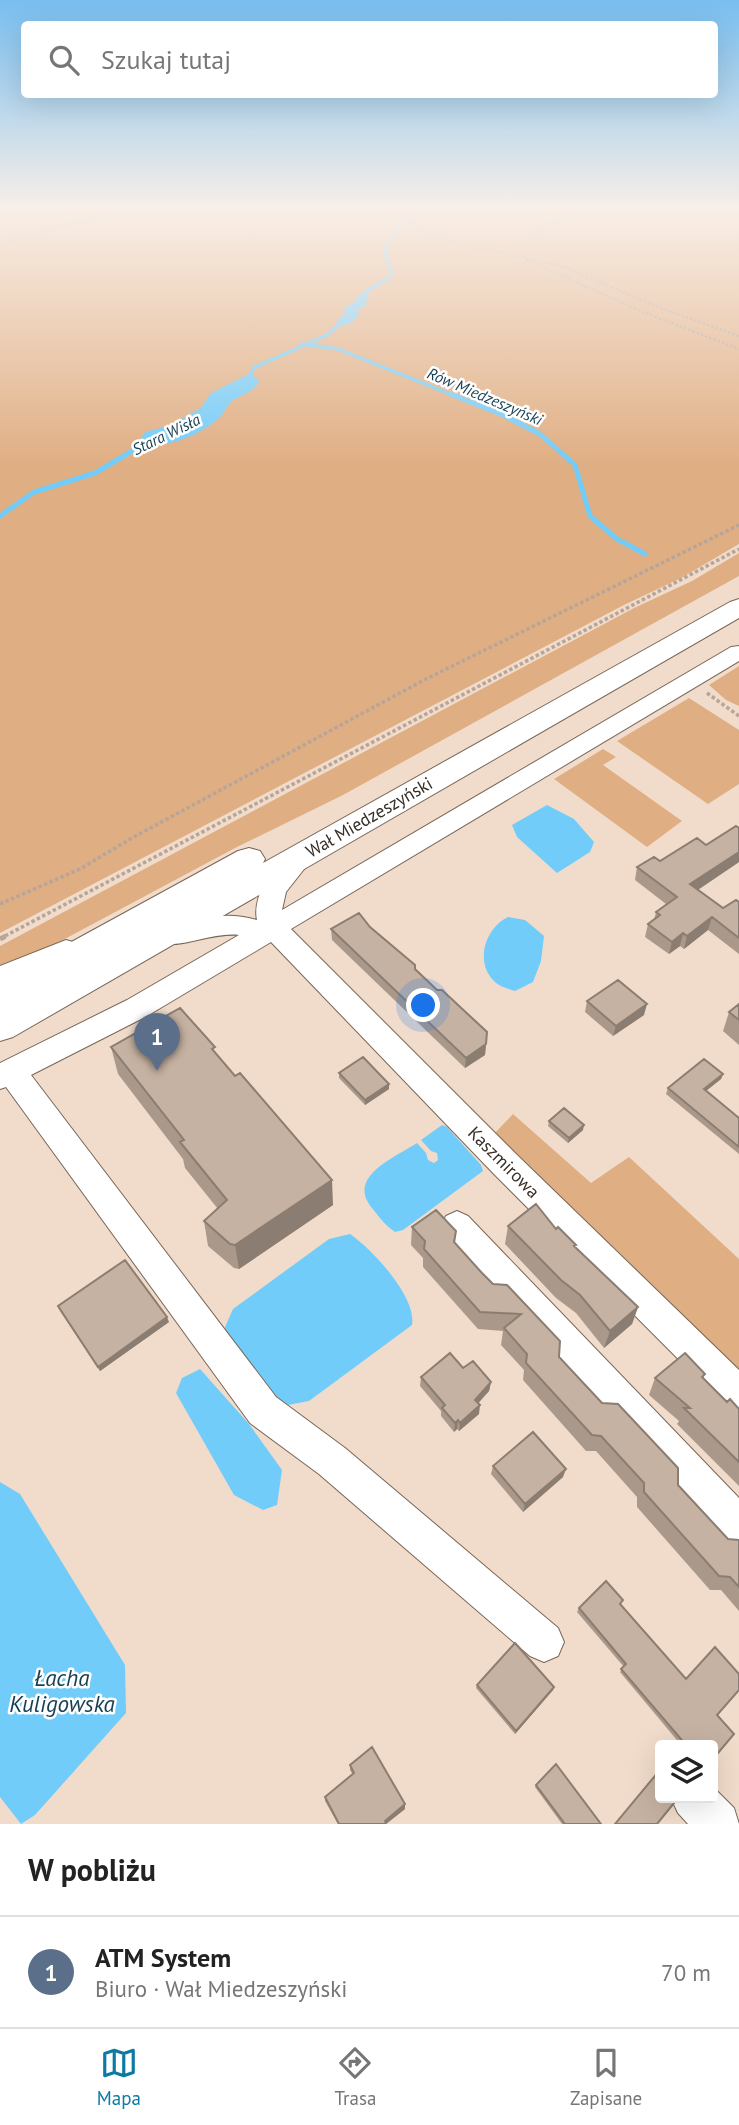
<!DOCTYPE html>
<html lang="pl">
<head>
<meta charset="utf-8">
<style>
	:root { --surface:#fff; --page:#f2f2f2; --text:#222; --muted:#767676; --line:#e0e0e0; --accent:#0c7aa4 }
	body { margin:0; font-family:"PT Sans",sans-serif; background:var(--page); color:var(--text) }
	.controls { position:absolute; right:21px; bottom:21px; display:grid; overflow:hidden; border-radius:7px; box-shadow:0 7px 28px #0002 }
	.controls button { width:63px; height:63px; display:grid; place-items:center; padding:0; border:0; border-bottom:2px solid var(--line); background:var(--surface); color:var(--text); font:35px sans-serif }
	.you { position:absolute; left:424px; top:1006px; width:24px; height:24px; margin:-18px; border:5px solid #fff; border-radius:50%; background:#1a73e8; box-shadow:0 0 0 10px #1a73e833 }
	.badge { display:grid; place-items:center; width:46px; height:46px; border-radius:50%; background:var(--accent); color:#fff; font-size:23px; font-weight:700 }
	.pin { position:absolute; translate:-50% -58px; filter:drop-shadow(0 2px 4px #0008) }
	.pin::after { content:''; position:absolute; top:37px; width:24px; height:21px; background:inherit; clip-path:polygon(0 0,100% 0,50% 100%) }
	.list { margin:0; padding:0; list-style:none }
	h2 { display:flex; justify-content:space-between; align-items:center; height:91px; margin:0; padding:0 28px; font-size:30px }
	h2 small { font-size:23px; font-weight:400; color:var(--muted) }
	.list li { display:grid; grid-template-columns:46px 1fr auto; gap:21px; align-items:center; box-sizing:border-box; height:112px; padding:0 28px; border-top:2px solid var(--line) }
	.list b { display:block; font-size:26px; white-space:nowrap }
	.list p { margin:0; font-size:23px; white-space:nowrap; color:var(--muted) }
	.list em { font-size:23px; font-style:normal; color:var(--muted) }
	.icon { flex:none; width:38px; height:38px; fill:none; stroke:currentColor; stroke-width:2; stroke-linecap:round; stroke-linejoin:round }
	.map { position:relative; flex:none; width:739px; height:1824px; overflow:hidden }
	.search { position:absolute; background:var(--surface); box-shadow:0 7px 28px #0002; left:21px; right:21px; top:21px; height:77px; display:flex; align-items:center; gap:18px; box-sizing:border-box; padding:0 24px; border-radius:7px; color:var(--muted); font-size:26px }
	.sheet { height:203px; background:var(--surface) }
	nav { display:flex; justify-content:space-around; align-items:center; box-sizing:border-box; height:98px; border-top:2px solid var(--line); background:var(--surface); font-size:19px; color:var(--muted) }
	nav a { display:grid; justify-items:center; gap:4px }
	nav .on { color:var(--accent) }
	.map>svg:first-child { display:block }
	.green { fill:#e0ae83 }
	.water { fill:#71ccfa }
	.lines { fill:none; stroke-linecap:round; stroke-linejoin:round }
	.stream-far1 { stroke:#71ccfa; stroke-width:3.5 }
	.stream { stroke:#71ccfa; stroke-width:5 }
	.river { fill:#71ccfa; fill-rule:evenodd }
	.minor-casing { stroke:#786657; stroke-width:2 }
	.major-casing { stroke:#786657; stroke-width:2 }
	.path-far2 { stroke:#b6a598; stroke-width:2.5; stroke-dasharray:2.5 2; stroke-linecap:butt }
	.path-far1 { stroke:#b6a598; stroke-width:3.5; stroke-dasharray:3.5 2.5; stroke-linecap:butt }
	.path { stroke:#b6a598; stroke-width:5; stroke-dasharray:6 4.5; stroke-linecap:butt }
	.minor { fill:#fff; fill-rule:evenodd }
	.major { fill:#fff; fill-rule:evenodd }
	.wall { fill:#aa998b }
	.shaded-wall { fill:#8b7d71 }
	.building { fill:#c6b2a2; stroke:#8b7d71; stroke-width:2 }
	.labels { text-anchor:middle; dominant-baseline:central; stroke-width:5; stroke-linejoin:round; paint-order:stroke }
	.far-water-label { font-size:16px; font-style:italic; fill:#173f52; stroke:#fff }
	.street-label { font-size:18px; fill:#362f28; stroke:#fff }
	.near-water-label { font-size:23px; font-style:italic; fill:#173f52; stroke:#fff }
</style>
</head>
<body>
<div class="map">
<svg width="739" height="1824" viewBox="0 0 739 1824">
	<rect width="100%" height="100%" fill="#f1dccb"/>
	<!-- green -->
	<path class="green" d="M0 210H739V544L681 578 624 605 0 933Z
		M739 553V576L343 795 235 848 61 941 0 971V946L634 608 692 581Z
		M739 666V706L726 700 709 685Z
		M689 698 739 730V784L708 804 617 741Z
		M603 749 616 757 603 765 682 821 647 847 554 779Z
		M513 1114 591 1183 629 1157 739 1259V1378L493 1135Z"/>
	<!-- water -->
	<path class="water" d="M365 293 371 296 366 300 367 304 356 312 360 314 351 323 335 328 339 318 345 314 344 308 355 302 356 297Z
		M547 805 574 819 594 842 590 852 557 873 517 837 512 825Z
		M508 917 525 920 544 936 541 961 533 982 515 991C509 989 500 987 495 982 474 963 485 928 508 917Z
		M442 1125 447 1127 481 1165 483 1171 403 1230 395 1232C386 1226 379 1217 372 1208 346 1177 394 1158 417 1143L426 1153 428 1160 434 1163 438 1160 437 1153 431 1151 421 1140Z
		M350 1234C372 1249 417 1297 412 1325L309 1401 288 1405 268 1391 225 1343V1327L233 1309 329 1239Z
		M200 1369 249 1424 282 1470 277 1505 263 1510 234 1495 176 1393 182 1378Z
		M0 1482 20 1494 125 1665 126 1713 35 1815 21 1824 0 1797Z"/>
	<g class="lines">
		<!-- stream-far1 -->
		<path class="stream-far1" d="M364 299 365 292 390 277 391 271 384 249 398 228 405 210
			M302 344 338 349 455 396
			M247 382 246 378 251 375 253 368 327 335 341 323"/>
		<!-- stream -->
		<path class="stream" d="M450 394 501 414 540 434 575 465 590 516 617 539 645 554
			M0 516 34 492 95 473 154 438"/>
		<!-- river -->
		<path class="river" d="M247 375 256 377 259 382C253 392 241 395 232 401 226 406 224 414 218 419 201 434 167 449 145 444L141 438 145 432 168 426 201 408 211 393Z"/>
		<!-- minor casing -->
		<g class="minor-casing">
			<path id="minor" d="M739 646V661L291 929 516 1154 739 1370V1413L726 1407 494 1174 271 942 147 1016 31 1075 276 1397 345 1448 558 1628 564 1642 558 1656 544 1662 530 1656 319 1474 250 1423 6 1087 0 1089V1063L127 1000 239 935C213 932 182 948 165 943L161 936 165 929C196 919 224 910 257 920 251 895 280 845 308 853L312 859 286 892 282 910 731 647Z
				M66 940 76 943 79 950 76 957 0 988V966Z
				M457 1211 468 1216 739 1498V1545L726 1539 446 1236 441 1226 446 1216Z
				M713 1787 734 1808 739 1824H688L678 1813 671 1798H713Z"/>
		</g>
		<!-- major casing -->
		<g class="major-casing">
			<path id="major" d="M739 599V618L13 1037 0 1041V981L238 851 249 848 260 851 265 859 263 863 730 602Z"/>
		</g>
		<!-- path-far2 -->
		<path class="path-far2" d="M392 210 439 239 565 267 655 306 739 336
			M0 244 51 228 137 210
			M524 258C528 228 557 220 582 210
			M527 260 643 312 739 349"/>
		<!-- path-far1 -->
		<path class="path-far1" d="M707 693 739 716
			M0 904 80 869 132 838 424 680 739 525
			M5 936 739 549"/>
		<!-- path -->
		<path class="path" d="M0 939 8 935"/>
		<!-- minor -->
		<use href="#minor" class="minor"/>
		<!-- major -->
		<use href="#major" class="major"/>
	</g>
	<!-- wall -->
	<path class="wall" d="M739 828V862L698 890 723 908 739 902V954L708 930 684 949 680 946 669 954 645 937 648 924 654 920 656 912 666 904 635 880 637 867 660 861 706 845Z
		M370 927 415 969 486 1044 485 1055 465 1068 332 940 331 929Z
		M587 1001 644 1015 613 1036 585 1012Z
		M739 1004V1045L723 1031 729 1012Z
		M111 1047 216 1054 333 1205 239 1269 234 1268 208 1246 204 1221 218 1209 185 1168 183 1159 118 1074Z
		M339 1073 389 1089 365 1105 339 1078Z
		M723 1074 721 1079 706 1091 739 1118V1154L666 1094 668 1088Z
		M549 1121 583 1130 568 1143 548 1126Z
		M508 1226 556 1229 638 1307 632 1324 604 1348 576 1313 556 1298 505 1244Z
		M412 1227 456 1231 455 1243 728 1539 739 1540V1611L721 1590H710L637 1507V1497L596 1451H586L523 1380 524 1370 501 1345 503 1331 478 1329 423 1267V1258L411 1245Z
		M58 1306 169 1322 100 1371 60 1311Z
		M463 1368 491 1382 489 1391 478 1403 479 1414 459 1431 457 1429 454 1432 441 1416V1411L420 1386 421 1377Z
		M705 1374 703 1378 727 1402 739 1409V1486L677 1424 679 1421 649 1395 655 1378Z
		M493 1466 563 1477 523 1512 491 1474Z
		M620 1605 717 1715 713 1745H681L620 1672 624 1667 577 1612 579 1608Z
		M477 1685 554 1687 553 1690 515 1734 476 1688Z
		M350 1765 405 1804V1809L386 1824H338L325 1801V1797L353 1775 350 1770Z
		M536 1785 601 1824H562L535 1787Z"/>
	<!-- shaded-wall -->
	<path class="shaded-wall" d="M739 852V862L687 897 690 884Z
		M712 917 708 930 684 949 687 936Z
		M683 933 680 946 669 954 672 942Z
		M647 1004 644 1015 613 1036 616 1026Z
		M486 1044 485 1055 465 1068 466 1058Z
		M723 1074 721 1079 702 1094 704 1089Z
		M389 1084V1089L365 1105V1100Z
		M584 1125 583 1130 568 1143 569 1138Z
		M332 1180 333 1205 239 1269 235 1245Z
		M638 1307 632 1324 604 1348 610 1331Z
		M167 1317 169 1322 100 1371 98 1367Z
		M491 1382 489 1391 474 1408 475 1400Z
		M480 1405 479 1414 459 1431 460 1423Z
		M458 1420 457 1429 454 1432 455 1423Z
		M566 1469 563 1477 523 1512 525 1504Z
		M554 1687 553 1690 515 1734 516 1731Z
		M405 1804V1809L386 1824 385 1821Z"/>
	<!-- building -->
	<path class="building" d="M736 826 739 828V852L690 884 723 908 736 900 739 902V938L712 917 687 936 683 933 672 942 648 924 660 915 656 912 677 897 637 867 654 857 660 861 697 838 706 845Z
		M359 913 370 927 415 965V969L437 990H442L487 1032 486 1044 466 1058 331 929Z
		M618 980 647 1004 616 1026 587 1001Z
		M739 1004V1020L729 1012Z
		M180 1008 215 1047 212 1049 235 1076 240 1073 332 1180 235 1245 230 1244 204 1221 227 1200 180 1142 184 1140 111 1047Z
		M363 1057 389 1084 365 1100 339 1073Z
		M704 1059 723 1074 704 1089 739 1118V1147L668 1088Z
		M564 1108 584 1125 569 1138 549 1121Z
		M536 1204 556 1229 558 1227 576 1245 574 1246 638 1307 610 1331 580 1295 561 1280 508 1226Z
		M436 1210 456 1231 454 1242 482 1273 493 1284 507 1285 560 1341 559 1357 602 1403 618 1404 678 1468V1485L728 1539 739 1540V1587L730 1577 719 1576 644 1492V1483L601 1436 592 1435 526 1363 527 1354 504 1328 521 1314 480 1312 424 1249 425 1241 412 1227Z
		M125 1260 167 1317 98 1367 58 1306Z
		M450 1353 463 1368 473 1361 491 1382 475 1400 480 1405 460 1423 458 1420 455 1423 442 1408 445 1405 421 1377Z
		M685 1353 705 1374 702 1377 727 1402 730 1399 739 1409V1462L684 1408H690L655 1378Z
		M533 1432 566 1469 525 1504 493 1466Z
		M606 1581 623 1600 620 1604 686 1679 715 1647 739 1674V1690L717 1715 734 1734 713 1759V1745H686L621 1669 626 1664 579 1608Z
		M515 1643 554 1687 516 1731 477 1685Z
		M372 1747 405 1804 385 1821 386 1824H339L325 1797 354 1773 350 1765Z
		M556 1764 601 1824H565L536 1785Z
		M659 1771 660 1773V1798H672L674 1803 657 1824H615Z"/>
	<!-- sky -->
	<linearGradient id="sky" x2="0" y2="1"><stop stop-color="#78beef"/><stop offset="0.45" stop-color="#f9efe8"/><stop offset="1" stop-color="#f9efe8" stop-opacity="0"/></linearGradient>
	<rect width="739" height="465" fill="url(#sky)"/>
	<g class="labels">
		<!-- far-water labels -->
		<g class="far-water-label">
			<text transform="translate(485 396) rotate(23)">Rów Miedzeszyński</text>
			<text transform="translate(166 434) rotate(-26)">Stara Wisła</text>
		</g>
		<!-- street labels -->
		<g class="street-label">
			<text transform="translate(369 817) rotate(-30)">Wał Miedzeszyński</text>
			<text transform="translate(504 1162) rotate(45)">Kaszmirowa</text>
		</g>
		<!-- near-water labels -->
		<g class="near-water-label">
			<text x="62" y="1677">Łacha<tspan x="62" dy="26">Kuligowska</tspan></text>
		</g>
	</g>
</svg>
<div class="controls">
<button><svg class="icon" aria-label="layers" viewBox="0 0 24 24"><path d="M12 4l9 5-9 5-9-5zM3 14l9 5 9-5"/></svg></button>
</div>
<div class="you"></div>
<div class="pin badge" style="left:157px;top:1071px;background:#5c6f8a">1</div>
<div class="search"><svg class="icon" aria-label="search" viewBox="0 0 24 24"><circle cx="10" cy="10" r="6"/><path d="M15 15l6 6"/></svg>Szukaj tutaj</div>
</div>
<section class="sheet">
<h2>W pobliżu<small></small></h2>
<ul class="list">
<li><span class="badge" style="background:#5c6f8a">1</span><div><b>ATM System</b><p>Biuro · Wał Miedzeszyński</p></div><em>70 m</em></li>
</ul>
</section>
<nav>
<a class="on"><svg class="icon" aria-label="map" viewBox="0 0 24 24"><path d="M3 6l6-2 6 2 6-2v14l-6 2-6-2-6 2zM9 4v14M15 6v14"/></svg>Mapa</a>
<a><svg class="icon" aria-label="directions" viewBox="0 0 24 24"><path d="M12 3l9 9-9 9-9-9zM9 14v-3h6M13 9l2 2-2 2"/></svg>Trasa</a>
<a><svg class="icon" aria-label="saved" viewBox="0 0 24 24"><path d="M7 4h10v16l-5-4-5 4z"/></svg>Zapisane</a>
</nav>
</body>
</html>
